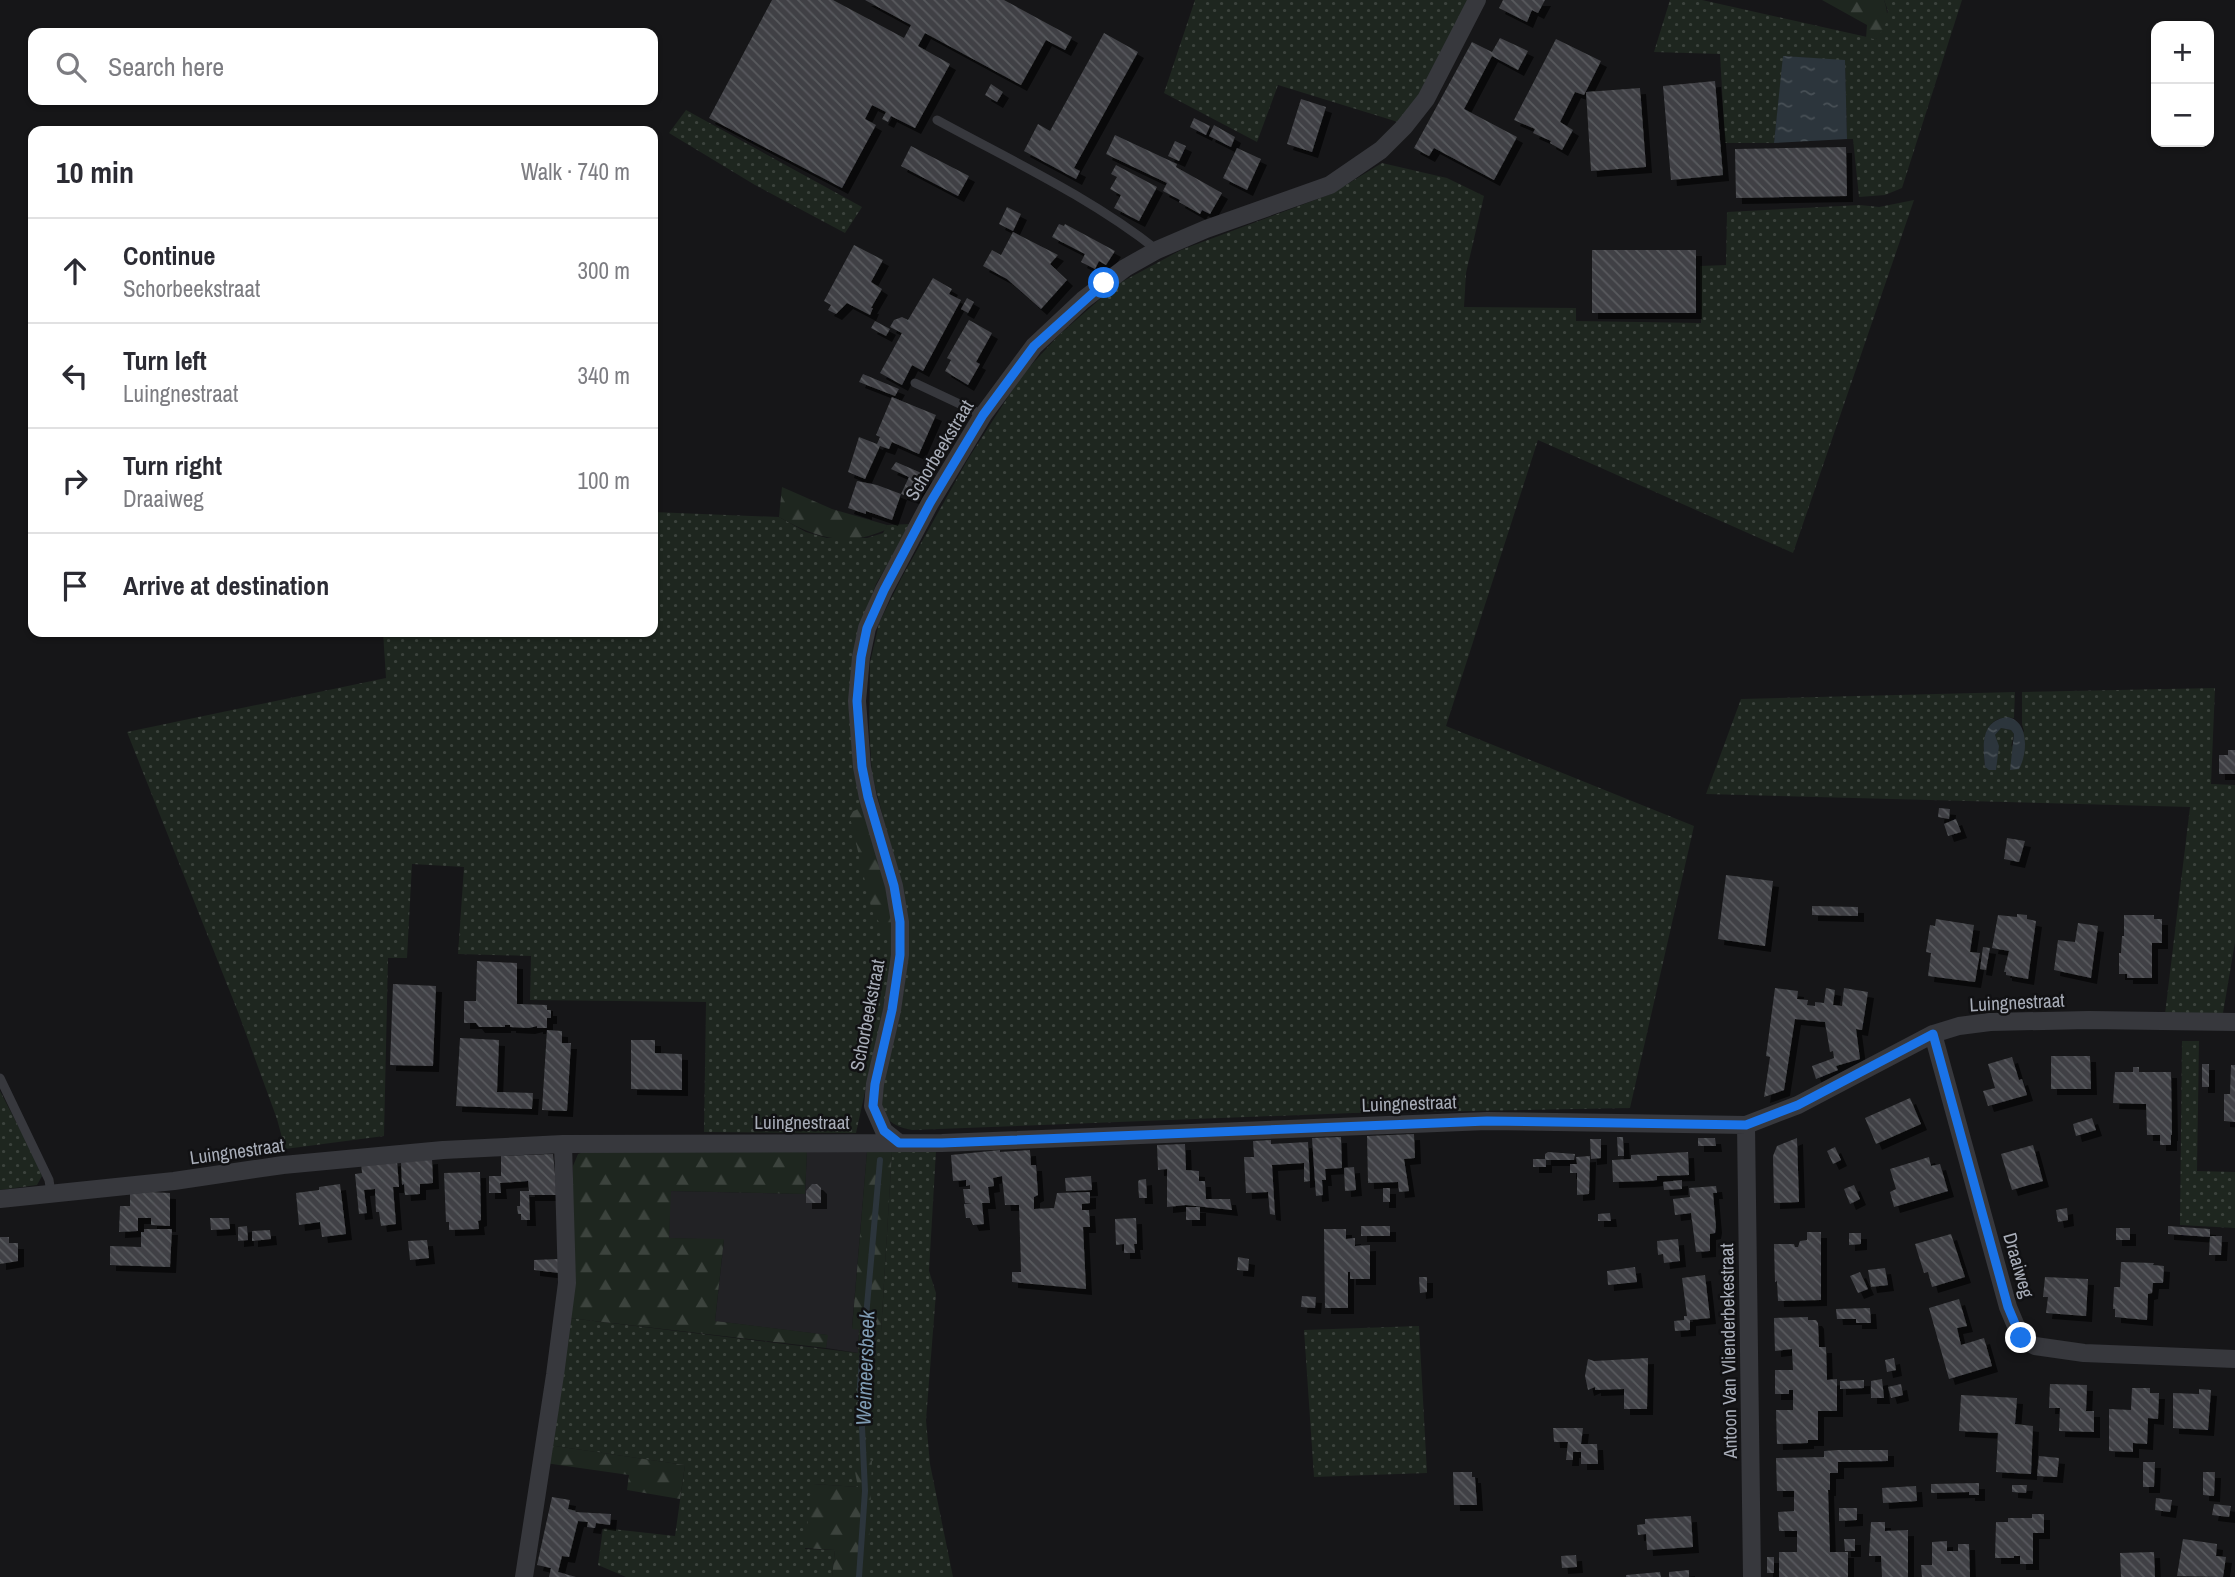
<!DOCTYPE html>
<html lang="en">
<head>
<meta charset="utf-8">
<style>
	:root { --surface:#fff; --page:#f2f2f3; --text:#2b2b33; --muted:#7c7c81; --line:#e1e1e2 }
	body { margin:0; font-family:"Archivo Narrow",sans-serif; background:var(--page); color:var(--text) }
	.controls { position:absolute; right:21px; top:21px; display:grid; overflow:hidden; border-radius:14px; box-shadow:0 2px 5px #0004 }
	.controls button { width:63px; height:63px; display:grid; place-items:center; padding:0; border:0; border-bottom:2px solid var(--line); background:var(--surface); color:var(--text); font:35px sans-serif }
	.stop { position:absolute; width:21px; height:21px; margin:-16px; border:5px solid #1a73e8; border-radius:50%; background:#fff }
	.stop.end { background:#1a73e8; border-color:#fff; box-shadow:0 2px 7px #0008 }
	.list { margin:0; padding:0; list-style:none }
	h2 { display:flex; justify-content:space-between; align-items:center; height:91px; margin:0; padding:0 28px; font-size:30px }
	h2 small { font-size:23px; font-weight:400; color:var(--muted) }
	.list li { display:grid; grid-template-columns:46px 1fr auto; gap:21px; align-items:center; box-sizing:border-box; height:105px; padding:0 28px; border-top:2px solid var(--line) }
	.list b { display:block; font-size:26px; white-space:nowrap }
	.list p { margin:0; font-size:23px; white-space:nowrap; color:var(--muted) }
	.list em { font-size:23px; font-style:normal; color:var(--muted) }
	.icon { flex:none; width:38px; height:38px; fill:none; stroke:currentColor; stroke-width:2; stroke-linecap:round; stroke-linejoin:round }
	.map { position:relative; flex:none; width:2235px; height:1577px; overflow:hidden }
	.search { position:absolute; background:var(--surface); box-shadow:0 2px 5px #0004; left:28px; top:28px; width:630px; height:77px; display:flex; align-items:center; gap:18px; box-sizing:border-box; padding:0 24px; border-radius:14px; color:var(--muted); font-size:26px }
	.panel { position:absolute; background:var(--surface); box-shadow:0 2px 5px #0004; left:28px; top:126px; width:630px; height:511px; border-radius:14px }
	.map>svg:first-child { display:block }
	.built { fill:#222225 }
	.grass { fill:url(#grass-dots) }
	.forest { fill:url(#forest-firs) }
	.water { fill:url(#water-ripples) }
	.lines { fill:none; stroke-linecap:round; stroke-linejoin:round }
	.stream { stroke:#2c353c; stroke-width:6 }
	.building { fill:url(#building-back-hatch); filter:url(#shadow) }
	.service { stroke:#37383d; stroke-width:9 }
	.minor { stroke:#37383d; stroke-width:18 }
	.route { stroke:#1a73e8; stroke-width:9 }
	.labels { text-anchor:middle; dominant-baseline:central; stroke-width:5; stroke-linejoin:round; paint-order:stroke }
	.street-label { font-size:19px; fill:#a8adb8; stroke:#111113 }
	.water-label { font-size:21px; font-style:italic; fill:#7f9bb3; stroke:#111113 }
</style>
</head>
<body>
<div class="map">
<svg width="2235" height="1577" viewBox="0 0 2235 1577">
	<defs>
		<pattern id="grass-dots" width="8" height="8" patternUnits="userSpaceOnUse" patternTransform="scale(1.75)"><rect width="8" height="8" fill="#1e261f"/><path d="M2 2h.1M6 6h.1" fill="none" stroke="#3c433d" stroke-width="1.8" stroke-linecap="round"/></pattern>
		<pattern id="forest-firs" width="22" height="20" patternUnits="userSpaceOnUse" patternTransform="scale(1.75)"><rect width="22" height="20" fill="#1e261f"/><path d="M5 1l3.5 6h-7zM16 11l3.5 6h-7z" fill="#3c433d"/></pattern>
		<pattern id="water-ripples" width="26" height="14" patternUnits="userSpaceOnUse" patternTransform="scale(1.75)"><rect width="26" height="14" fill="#2c353c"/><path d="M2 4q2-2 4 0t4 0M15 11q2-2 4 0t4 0" fill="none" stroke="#485056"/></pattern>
		<pattern id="building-back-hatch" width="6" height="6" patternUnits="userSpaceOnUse" patternTransform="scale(1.75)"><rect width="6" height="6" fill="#404145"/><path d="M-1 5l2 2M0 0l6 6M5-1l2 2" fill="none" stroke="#595a5e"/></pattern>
		<filter id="shadow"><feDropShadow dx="6" dy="6" stdDeviation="0" flood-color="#0009"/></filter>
	</defs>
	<rect width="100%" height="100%" fill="#161618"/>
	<!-- built -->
	<path class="built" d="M807 1151 867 1152 852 1328 859 1329 858 1353 826 1348 827 1335 715 1321 724 1240 669 1238 670 1191 805 1194Z"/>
	<!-- grass -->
	<path class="grass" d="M1195 0H1470L1424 90 1398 122 1278 85 1257 142 1164 93Z
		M1670 0H1702L1876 39 1888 11 1884 0H1962L1902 188 1885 195 1859 197 1853 139H1847L1845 61 1784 56 1774 143H1725L1720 54 1654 52Z
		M686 110 862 207 845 233 755 185 669 133Z
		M1382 163 1447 178 1484 196 1466 273 1464 307 1576 308V321L1701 323 1700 266 1726 265 1727 212 1860 205 1879 207 1914 200 1793 553 1538 440 1446 726 1694 826 1630 1108 1353 1113 912 1130C887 1125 881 1116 881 1092L904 989 908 950 898 876 872 774 869 727 870 663 879 623 902 577 968 459 1022 375 1059 335 1116 285 1181 250 1331 194Z
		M653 512 779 517 806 532 827 538H867L883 533 887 525 911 524 876 584 856 639 854 758 893 930 892 969 856 1133 704 1132 706 1002 530 1000 531 956 458 954 464 867 412 864 407 958H388L384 1136 285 1149 277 1119 238 1012 127 732 386 678 383 632H653Z
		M2215 688 2211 784 2235 785V942L2223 1013 2165 1014 2190 807 1706 794 1741 699 2015 692 2014 718C1982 713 1982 745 1985 767L1996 770 1995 735 2001 728 2011 730 2014 734 2011 747 2024 731 2022 724V692Z
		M2182 1041H2199L2197 1171 2235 1172V1228L2180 1225Z
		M0 1091 40 1168 42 1176 37 1185 0 1190Z
		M892 1151H936L929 1271 936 1293 926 1420 930 1464 953 1577H868L858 1487 814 1484 805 1549 835 1550 832 1577H626L598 1565 603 1528 675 1536 685 1465 548 1445 569 1318 858 1353 859 1329 881 1332Z
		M1419 1326 1427 1473 1314 1477 1304 1330Z"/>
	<!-- forest -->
	<path class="forest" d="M1822 0H1884C1890 17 1887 26 1876 39L1866 38 1867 25Z
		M782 487 832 509 887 525 885 530C845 548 815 537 779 517Z
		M865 806 888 897 893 930 885 932 872 911 849 813Z
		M586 1151H807L805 1194 671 1191 669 1238 724 1239 715 1321 828 1335 826 1348 569 1318 573 1282V1166L578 1154Z
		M892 1151 881 1332 852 1329 867 1152Z
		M548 1445 685 1465 680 1499 627 1490 629 1475 545 1463Z
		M862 1457 872 1460 868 1577H832L835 1550 804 1548 813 1484 858 1487 854 1467Z"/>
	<!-- water -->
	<path class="water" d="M1783 56 1845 60 1847 139 1774 143Z
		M2007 717C2029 720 2028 753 2019 769L2010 770 2014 734 2011 730 2001 728 1995 735 1999 746 1996 770H1989L1985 767C1983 746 1980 721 2007 717Z"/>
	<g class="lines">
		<!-- stream -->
		<path class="stream" d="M859 1577 865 1491 860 1384 880 1160"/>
	</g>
	<!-- building -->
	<path class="building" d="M772 0H833L904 38 911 25 865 0H1004L1072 37 1065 50 1046 40 1021 85 925 33 918 46 950 64 915 128 891 116 888 122 882 119 886 112 872 105 865 119 876 125 842 188 709 118Z
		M1503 0H1545L1538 13 1532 10 1527 22 1499 8Z
		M1104 33 1138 52 1074 168 1080 171 1076 179 1024 151 1038 124 1050 131Z
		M1500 38 1528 51 1518 70 1492 56 1464 109 1517 137 1494 180 1434 148 1429 156 1414 148 1472 42 1492 52Z
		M1556 39 1601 61 1584 95 1575 92 1560 122 1573 130 1562 150 1550 143 1551 141 1533 133 1535 129 1514 120Z
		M1715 81 1723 175 1671 180 1663 86Z
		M991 84 1003 92 997 102 985 95Z
		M1640 88 1646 167 1591 171 1586 92Z
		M1301 99 1326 107 1312 152 1287 144Z
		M1194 118 1210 126 1206 135 1190 127Z
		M1214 125 1235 137 1231 147 1209 136Z
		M1115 135 1177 164 1176 167 1222 193 1210 214 1202 210 1200 214 1179 202 1180 200 1163 191 1167 183 1106 154Z
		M1175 141 1186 146 1179 161 1168 156Z
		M911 146 969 176 958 196 901 166Z
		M1846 147 1847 196 1736 198 1735 149Z
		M1237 148 1261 159 1247 190 1223 178Z
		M1116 165 1157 187 1139 221 1114 208 1121 195 1110 189 1117 177 1111 174Z
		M1007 207 1021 214 1013 231 999 224Z
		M1059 224 1064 226 1065 224 1115 251 1106 265 1099 261 1095 269 1081 262 1085 254 1052 237Z
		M1013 232 1058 255 1050 264 1067 280 1041 309 1007 279 983 266 992 250 1001 255Z
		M854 245 883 260 871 282 882 289 871 308H873L870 315 847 303 836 314 828 310 831 305 824 301Z
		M1592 250H1696V313H1592Z
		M933 278 952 289 949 294 961 300 923 371 912 365 902 385 880 373 902 333 890 327 894 320 902 317 908 320Z
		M967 298 974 302 968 313 961 309Z
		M969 320 992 333 976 362 980 364 968 385 945 371 951 360 947 358Z
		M875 321 890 329 886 336 871 328Z
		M863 374 899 389 895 396 859 382Z
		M892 397 936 415 919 454 892 442 889 449 880 446 865 479 848 472 859 437 877 444 880 437 876 435Z
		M896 462 926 475 916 499 901 494 892 520 866 511V514L848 508 857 481 877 485 901 494 909 477 891 469Z
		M2228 750H2235V774H2219V755H2228Z
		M1939 808 1950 809 1949 819 1938 817Z
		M1956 819 1961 832 1948 836 1944 824Z
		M2007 838 2025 841 2019 862 2004 859Z
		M1726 875 1773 881 1765 946 1718 939Z
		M1812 906 1858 907V916L1812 915Z
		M2017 914 2027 915V919L2036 921 2028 979 2006 975V972H2004L2009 951 1992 948 1998 915 2017 917Z
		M2124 915H2154V919H2162V943H2152V978H2127V974H2119V953H2121L2122 936H2124Z
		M1936 919 1974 925 1970 952 1980 953 1975 982 1928 976 1931 953 1926 952 1930 925 1935 926Z
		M2078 923 2098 926 2091 978 2054 970 2058 940 2075 942Z
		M1983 947 1990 948 1986 970 1980 969Z
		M477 961 517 963V1004L547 1005V1010H551V1018H547V1028H537V1026L529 1028 510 1027V1025H505V1027H479L476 1023H464V1001H476Z
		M393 984 436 986 433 1066 390 1065Z
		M1775 988 1798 991 1797 999 1808 1000 1807 1005 1815 1006V1002L1824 1003 1826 988 1835 990 1833 1005 1842 1006 1844 988 1868 992 1862 1030 1856 1029 1860 1059 1836 1066 1838 1070 1816 1079 1812 1066 1834 1058 1833 1051 1830 1052 1825 1022 1795 1019 1784 1090 1764 1097 1770 1057 1766 1056Z
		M547 1030 562 1031V1043H571L567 1111 542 1110Z
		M460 1038 499 1040 497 1092 533 1093 532 1109 456 1106Z
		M631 1040H655V1053L682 1054V1090L631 1089Z
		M2051 1056H2090L2091 1089H2051Z
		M2012 1057 2019 1080 2022 1079 2027 1095 1988 1106 1983 1091 1995 1088 1988 1064Z
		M2202 1064H2209V1087H2202Z
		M2231 1065H2235V1122L2224 1121V1094H2230Z
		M2133 1067H2139V1072H2171L2172 1135H2171V1145H2160V1135H2147L2146 1104 2113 1103 2115 1072H2133Z
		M1910 1098 1921 1124 1876 1144 1865 1118Z
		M2092 1118 2096 1130 2076 1136 2073 1124Z
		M1414 1134 1415 1158 1404 1159 1409 1191 1399 1192 1398 1182 1368 1183 1367 1136Z
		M1341 1137 1342 1168 1325 1169 1326 1180H1322L1323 1195 1316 1196 1312 1138Z
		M1617 1137H1623L1624 1156H1618Z
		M1698 1138H1715L1716 1146H1698Z
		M1797 1138 1799 1202 1774 1203 1773 1156 1777 1146Z
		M1590 1139H1601V1158L1591 1159Z
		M1271 1140V1144L1308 1142 1310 1181 1304 1182V1163L1272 1165 1275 1215 1270 1214 1268 1192 1246 1193 1244 1157H1254L1253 1141Z
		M1185 1144 1186 1170 1199 1171V1181H1205L1206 1199H1230L1232 1210 1186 1205 1167 1207V1169L1158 1170 1157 1145Z
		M2033 1145 2043 1181 2012 1190 2001 1154Z
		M1835 1147 1841 1160 1833 1164 1827 1151Z
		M1000 1150V1152L1030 1150 1031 1165H1036L1038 1195 1034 1197V1209L1054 1208 1057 1193 1090 1192V1203L1082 1204V1210H1089L1090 1227H1083L1086 1289 1012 1282V1272H1021L1019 1205H1005L1002 1176 993 1178 994 1186 988 1187 990 1203H982L984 1224 973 1225 970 1218H966L964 1204 972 1203H965L963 1189H970V1185L966 1186V1180L953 1181 951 1155Z
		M1548 1152 1575 1154 1574 1160H1546V1167H1533V1159H1545V1154Z
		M1688 1152 1689 1175 1657 1176V1180L1649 1181 1613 1182 1612 1160 1631 1159V1155Z
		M553 1154 557 1195H529L530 1220H521V1214H518L517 1206H520V1191H529L528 1181 500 1183 501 1193H489V1176H501V1156Z
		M1590 1156 1589 1194 1577 1195V1173H1570V1164H1577L1576 1157Z
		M1929 1157 1931 1166 1940 1164 1948 1191 1894 1207 1890 1192 1896 1189 1890 1169Z
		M432 1158 433 1183 420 1184V1194L405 1195 404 1184 402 1185 401 1161Z
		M397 1160 399 1187H393L396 1224 381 1226 379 1212H376L375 1189 364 1190 367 1213 359 1214 355 1174 362 1173 361 1163Z
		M1354 1167 1356 1190 1345 1191 1344 1168Z
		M480 1172 481 1220 478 1221 479 1229 449 1230V1222H446L444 1173Z
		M1091 1176 1092 1190 1066 1191 1065 1178Z
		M1146 1179 1147 1198H1139L1138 1182 1139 1180Z
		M1682 1180V1189L1664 1190 1663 1182Z
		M340 1184 346 1234 322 1237 320 1222 299 1225 296 1193 319 1190V1187Z
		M812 1184H817L821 1188V1203H806V1191Z
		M1854 1185 1860 1199 1850 1204 1844 1189Z
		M1716 1186 1717 1193H1713L1716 1227 1715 1233 1710 1234V1251L1696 1252 1691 1213 1675 1215 1673 1199 1690 1197 1689 1188Z
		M1383 1188H1390V1202H1383Z
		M150 1192 170 1193V1226L151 1225V1218H138V1231L119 1232 120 1206H130V1194Z
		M1186 1207H1200V1220H1186Z
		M2067 1208 2068 1220 2058 1222 2056 1210Z
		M1610 1213 1611 1221H1598V1214Z
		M210 1218H229L230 1229 211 1230Z
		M1136 1218 1137 1244H1134L1135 1253H1124V1244L1116 1245 1115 1219Z
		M247 1226 248 1240 238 1241V1227Z
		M1361 1226H1390V1236H1361Z
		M2168 1226 2210 1229V1236H2222L2221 1255H2209L2210 1237 2168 1234Z
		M2116 1228H2130V1240H2116Z
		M144 1229H172L170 1267 110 1265V1246L141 1247V1232H144Z
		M1324 1229H1346V1239L1355 1238V1246L1370 1245V1279H1350V1272H1348V1308H1325Z
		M270 1230 271 1239 252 1241V1231Z
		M1807 1232H1821V1300L1778 1301 1777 1281 1775 1282 1774 1244H1794L1795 1247H1798L1800 1241 1807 1240Z
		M1849 1233H1861V1244L1849 1245Z
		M1951 1234 1965 1277 1932 1287 1928 1272 1924 1273 1915 1244Z
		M0 1237H9V1243H18V1261L0 1264Z
		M1678 1239 1680 1261 1664 1263 1663 1254 1658 1255 1657 1241Z
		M427 1240 429 1258 410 1260 408 1241Z
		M1238 1257 1249 1259 1248 1271 1237 1270Z
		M558 1259 559 1273 534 1270V1260Z
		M2121 1262 2154 1263 2153 1265 2164 1266 2163 1283H2153L2152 1293 2148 1294 2147 1320 2115 1317V1309H2113L2114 1287H2120Z
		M1635 1267 1637 1282 1608 1285 1607 1271Z
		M1885 1268 1888 1285 1871 1287 1868 1270Z
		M1860 1272 1868 1289 1858 1293 1850 1276Z
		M1705 1275 1710 1318 1690 1320V1330L1675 1331 1674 1321 1684 1320V1316H1687L1682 1278Z
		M1419 1277H1427V1292L1420 1293Z
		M2045 1277 2088 1279 2086 1316 2046 1313 2048 1297H2043Z
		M1302 1296 1316 1297 1315 1308 1301 1307Z
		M1959 1299 1967 1326 1957 1328 1961 1345 1984 1338 1992 1366 1949 1379 1929 1308Z
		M1870 1308 1871 1323H1856V1319H1837L1836 1309Z
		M1808 1317V1320H1816L1818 1323 1819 1347H1826L1827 1380 1837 1379V1411H1818V1440H1808V1443L1777 1444 1776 1410H1793V1390H1789V1394H1775V1370H1793L1792 1349 1775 1351 1774 1318Z
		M1648 1358 1647 1409H1624V1389L1595 1390V1387L1588 1390 1585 1376 1588 1359 1594 1361Z
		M1894 1358 1896 1370 1887 1372 1885 1360Z
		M1882 1379 1884 1398H1871V1381Z
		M1864 1380V1388L1840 1389V1381Z
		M1901 1384 1903 1395 1891 1398 1888 1387Z
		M2050 1384 2087 1385 2086 1411H2094V1432L2059 1431 2060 1408H2049Z
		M2132 1388H2150V1393H2159L2158 1419 2148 1418 2147 1444 2133 1443V1452L2109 1451V1409L2131 1410Z
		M2199 1389 2211 1390 2208 1430 2173 1428V1393L2199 1394Z
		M1961 1395 2017 1398 2015 1424 2033 1426 2031 1474 1996 1472 1998 1433 1959 1431Z
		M1553 1428H1583L1581 1444H1597L1598 1464H1581V1452H1573V1460H1566L1568 1442H1554Z
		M1837 1450H1888V1461L1838 1462V1473H1830V1490H1828L1830 1552H1848V1577H1779V1552H1797V1531H1779L1778 1512 1794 1511V1491H1777L1776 1458 1824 1457V1451Z
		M2039 1456 2059 1458 2057 1477 2037 1476Z
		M2143 1462H2155L2154 1487H2143Z
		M1453 1472H1472V1477H1475L1477 1505H1454Z
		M2203 1472H2215L2214 1496 2203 1495Z
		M1979 1483V1495H1969V1492L1931 1493V1484Z
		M2012 1485H2027L2026 1493 2012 1492Z
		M1916 1486 1917 1501 1883 1503 1882 1488Z
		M552 1497 570 1500 568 1509 576 1511 575 1512 611 1514 610 1525 596 1523 595 1528 587 1527 588 1522 578 1521 569 1557 562 1556 558 1572 576 1577H549L551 1568 537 1565Z
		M2156 1498 2172 1500 2170 1512 2155 1510Z
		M2214 1504 2231 1506 2229 1517 2212 1515Z
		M1839 1508H1857V1520L1839 1521Z
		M2032 1514H2044V1533H2033V1564H2020V1556H2014V1558H1995L1996 1522H2008V1518H2032Z
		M1691 1516 1693 1547 1647 1550 1646 1534 1638 1535 1637 1525 1645 1524V1519Z
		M1871 1522H1885V1531L1908 1530V1577H1882L1881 1556H1869Z
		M1844 1539H1855V1551H1845Z
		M2183 1539 2217 1544 2216 1556 2226 1557 2223 1577 2177 1576Z
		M1947 1541V1551H1958V1544H1969L1970 1577H1922L1921 1565H1932V1542Z
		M2154 1552 2155 1577H2121L2120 1553Z
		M1576 1555 1577 1567 1562 1568 1561 1556Z
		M1767 1557H1774V1573H1767Z
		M1689 1570V1577H1669V1572Z
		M1660 1572 1661 1577H1626V1575Z"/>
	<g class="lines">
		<!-- service -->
		<path class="service" d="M937 120C1012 161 1090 197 1157 250
			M915 383 983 415
			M0 1078 49 1180 51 1193"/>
		<!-- minor -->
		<path class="minor" d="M1933 1034 2008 1307 2021 1338 2035 1346 2084 1353 2235 1359
			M1746 1125 1752 1577
			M899 1143 884 1131 873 1106 875 1084 892 1010 900 955V922L894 886 868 798 862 767 857 701 861 657 867 628 884 590 930 503 983 415 1034 346 1083 300 1125 268 1157 250 1206 229 1330 185 1381 150 1404 127 1426 99 1477 0
			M0 1199 174 1181 283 1165 443 1150 563 1144 942 1143 1487 1121 1746 1125 1798 1105 1933 1034 1959 1026 1990 1022 2089 1020 2235 1022
			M524 1577 555 1375 567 1283 563 1144"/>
	</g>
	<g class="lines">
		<!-- route -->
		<path class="route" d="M1104 283 1034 346 983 415 930 503 884 590 867 628 861 657 857 701 862 767 868 797 894 886 900 922V955L892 1010 875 1084 873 1106 884 1131 899 1143H942L1487 1121 1746 1125 1798 1105 1933 1034 2008 1307 2021 1338"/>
	</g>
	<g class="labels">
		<!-- street labels -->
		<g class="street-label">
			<text transform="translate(939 450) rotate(-59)">Schorbeekstraat</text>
			<text transform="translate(2017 1002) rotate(-3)">Luingnestraat</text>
			<text transform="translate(867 1015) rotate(-79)">Schorbeekstraat</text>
			<text transform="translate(1409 1103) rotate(-2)">Luingnestraat</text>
			<text x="802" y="1122">Luingnestraat</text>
			<text transform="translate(237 1151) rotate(-8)">Luingnestraat</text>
			<text transform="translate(2019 1265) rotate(74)">Draaiweg</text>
			<text transform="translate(1728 1351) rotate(-91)">Antoon Van Vlienderbekestraat</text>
		</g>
		<!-- water labels -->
		<g class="water-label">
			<text transform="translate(865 1368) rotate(-88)">Weimeersbeek</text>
		</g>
	</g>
</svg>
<div class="controls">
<button>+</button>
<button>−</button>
</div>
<div class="stop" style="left:1104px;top:283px"></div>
<div class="stop end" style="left:2021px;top:1338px"></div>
<div class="search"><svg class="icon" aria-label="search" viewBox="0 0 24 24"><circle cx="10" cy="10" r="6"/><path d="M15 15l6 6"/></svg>Search here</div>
<section class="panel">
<h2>10 min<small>Walk · 740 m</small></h2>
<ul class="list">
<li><svg class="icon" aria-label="ahead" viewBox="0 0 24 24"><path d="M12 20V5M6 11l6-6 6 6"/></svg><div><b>Continue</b><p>Schorbeekstraat</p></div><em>300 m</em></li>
<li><svg class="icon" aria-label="left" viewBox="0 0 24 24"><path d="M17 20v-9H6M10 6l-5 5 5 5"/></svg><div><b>Turn left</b><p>Luingnestraat</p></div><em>340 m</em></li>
<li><svg class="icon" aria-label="right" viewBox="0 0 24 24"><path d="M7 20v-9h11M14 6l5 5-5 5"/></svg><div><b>Turn right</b><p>Draaiweg</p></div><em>100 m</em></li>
<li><svg class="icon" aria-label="arrive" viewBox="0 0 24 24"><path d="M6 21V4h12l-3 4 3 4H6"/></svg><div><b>Arrive at destination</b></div></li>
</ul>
</section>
</div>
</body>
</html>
